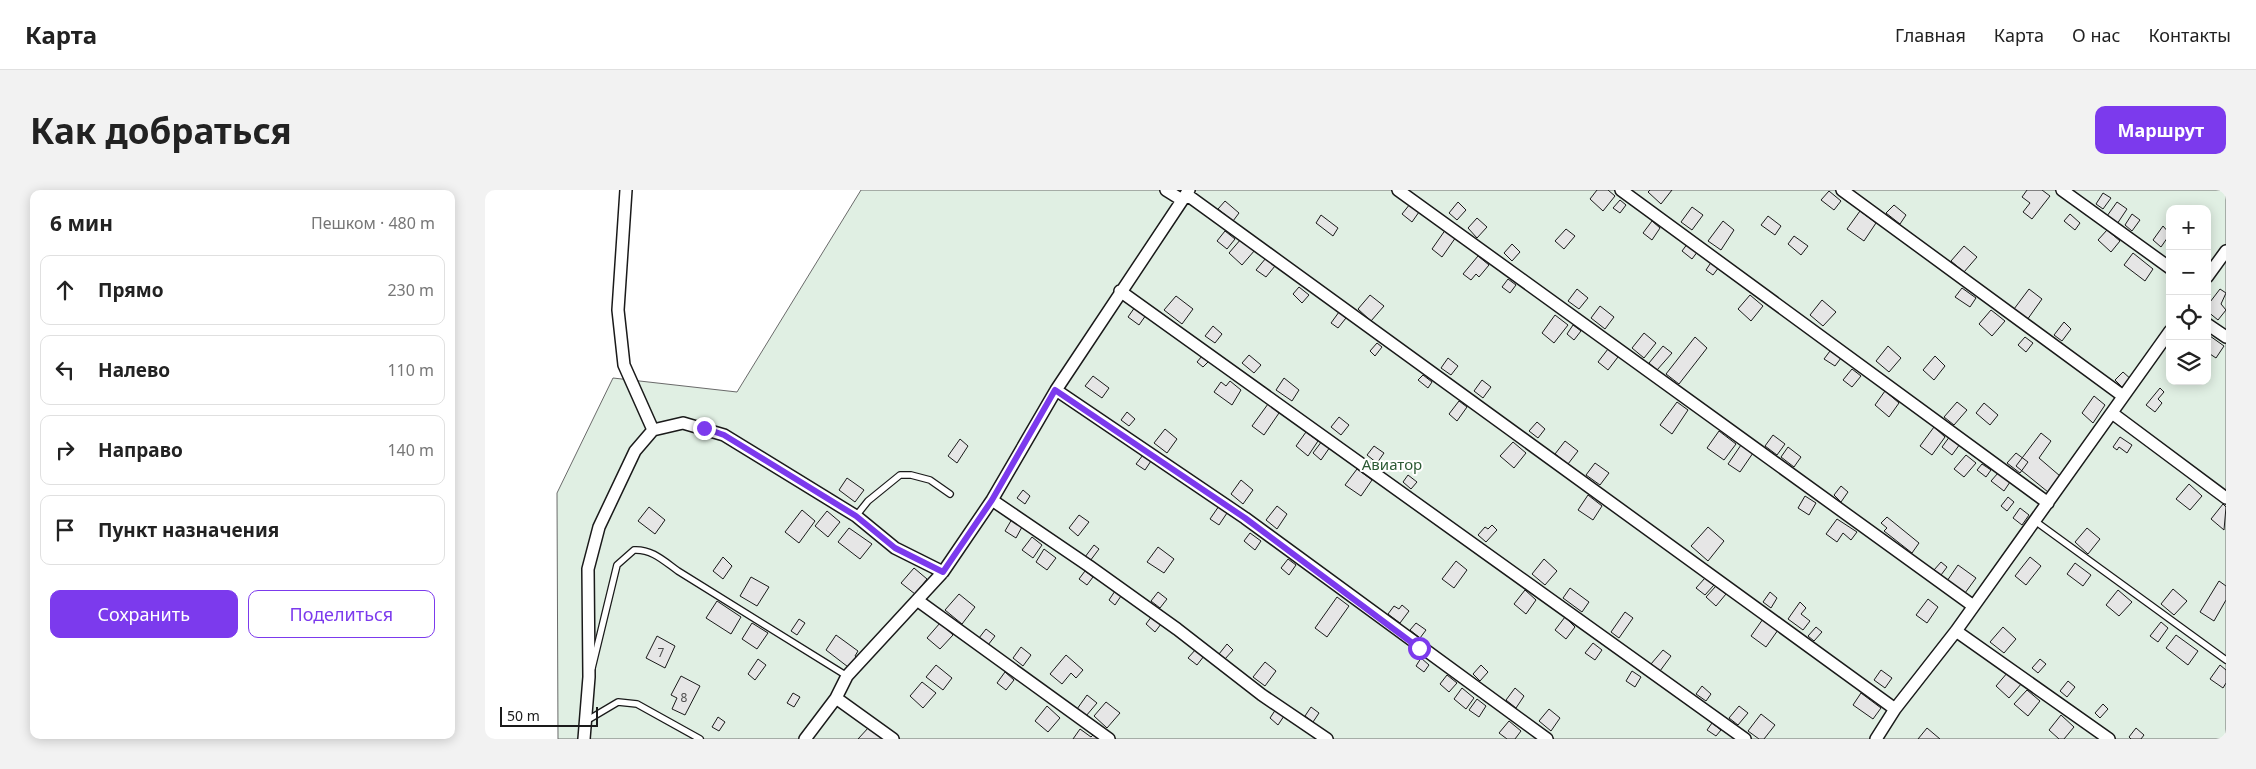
<!DOCTYPE html>
<html lang="ru">
<head>
<meta charset="utf-8">
<style>
	:root { --surface:#fff; --page:#f2f2f2; --text:#222; --muted:#767676; --line:#e0e0e0; --accent:#7c3aed }
	body { margin:0; font-family:"Noto Sans",sans-serif; background:var(--page); color:var(--text) }
	.controls { position:absolute; right:15px; top:15px; display:grid; overflow:hidden; border-radius:10px; box-shadow:0 2px 12px #0003 }
	.controls button { width:45px; height:45px; display:grid; place-items:center; padding:0; border:0; border-bottom:1px solid var(--line); background:var(--surface); color:var(--text); font:25px sans-serif }
	.scale { position:absolute; left:15px; bottom:12px; width:98px; box-sizing:border-box; padding-left:5px; border:2px solid #1a1a1a; border-top:0; font-size:14px; line-height:18px; white-space:nowrap; color:#1a1a1a; -webkit-text-stroke:4px #fff; paint-order:stroke }
	.stop { position:absolute; width:15px; height:15px; margin:-11px; border:4px solid #7c3aed; border-radius:50%; background:#fff }
	.stop.end { background:#7c3aed; border-color:#fff; box-shadow:0 1px 5px #0008 }
	.list { margin:0; padding:0; list-style:none }
	h2 { display:flex; justify-content:space-between; align-items:center; height:65px; margin:0; padding:0 20px; font-size:21px }
	h2 small { font-size:16px; font-weight:400; color:var(--muted) }
	.list li { display:grid; grid-template-columns:32px 1fr auto; gap:15px; align-items:center; box-sizing:border-box; height:70px; margin:0 10px 10px; padding:0 10px; border:1px solid var(--line); border-radius:10px }
	.list b { display:block; font-size:19px; white-space:nowrap }
	.list em { font-size:16px; font-style:normal; color:var(--muted) }
	.actions { display:flex; gap:10px; padding:15px 20px }
	.actions a { flex:1; padding:11px 0; border:1px solid var(--accent); border-radius:10px; text-align:center; font-size:18px; color:var(--accent) }
	.actions .main { background:var(--accent); color:#fff }
	.icon { flex:none; width:28px; height:28px; fill:none; stroke:currentColor; stroke-width:2; stroke-linecap:round; stroke-linejoin:round }
	.map { position:relative; flex:none; width:1741px; height:549px; overflow:hidden; border-radius:10px }
	header { display:flex; align-items:center; gap:30px; box-sizing:border-box; height:70px; padding:0 25px; background:var(--surface); border-bottom:1px solid var(--line) }
	header strong { font-size:24px }
	nav { display:flex; gap:28px; margin-inline-start:auto; font-size:18px }
	.intro { display:flex; align-items:center; justify-content:space-between; box-sizing:border-box; height:120px; padding:0 30px }
	h1 { margin:0; font-size:35px }
	.button { padding:12px 22px; border-radius:10px; background:var(--accent); color:#fff; font-size:18px; font-weight:700 }
	main { display:flex; gap:30px; padding:0 30px }
	aside { flex:1; background:var(--surface); border-radius:10px; box-shadow:0 2px 12px #0003 }
	.map>svg:first-child { display:block }
	.green { fill:#e0efe3; stroke:#6a6a6a; fill-rule:evenodd }
	.building { fill:#e6e6e6; stroke:#1a1a1a }
	.lines { fill:none; stroke-linecap:round; stroke-linejoin:round }
	.service-casing { stroke:#1a1a1a; stroke-width:8 }
	.minor-casing { stroke:#1a1a1a; stroke-width:14 }
	.service { stroke:#fff; stroke-width:5.5 }
	.minor { stroke:#fff; stroke-width:11 }
	.route { stroke:#7c3aed; stroke-width:6 }
	.labels { text-anchor:middle; dominant-baseline:central; stroke-width:4; stroke-linejoin:round; paint-order:stroke }
	.number-label { font-size:12px; fill:#4d4d4d }
	.park-label { font-size:15px; fill:#2b5a34; stroke:#fff }
</style>
</head>
<body>
<header>
<strong>Карта</strong>
<nav><a>Главная</a><a>Карта</a><a>О нас</a><a>Контакты</a></nav>
</header>
<div class="intro"><h1>Как добраться</h1><a class="button">Маршрут</a></div>
<main>
<aside>
<h2>6 мин<small>Пешком · 480 m</small></h2>
<ul class="list">
<li><svg class="icon" aria-label="ahead" viewBox="0 0 24 24"><path d="M12 20V5M6 11l6-6 6 6"/></svg><div><b>Прямо</b></div><em>230 m</em></li>
<li><svg class="icon" aria-label="left" viewBox="0 0 24 24"><path d="M17 20v-9H6M10 6l-5 5 5 5"/></svg><div><b>Налево</b></div><em>110 m</em></li>
<li><svg class="icon" aria-label="right" viewBox="0 0 24 24"><path d="M7 20v-9h11M14 6l5 5-5 5"/></svg><div><b>Направо</b></div><em>140 m</em></li>
<li><svg class="icon" aria-label="arrive" viewBox="0 0 24 24"><path d="M6 21V4h12l-3 4 3 4H6"/></svg><div><b>Пункт назначения</b></div></li>
</ul>
<div class="actions"><a class="main">Сохранить</a><a>Поделиться</a></div>
</aside>
<div class="map">
<svg width="1741" height="549" viewBox="0 0 1741 549">
	<rect width="100%" height="100%" fill="#fff"/>
	<!-- green -->
	<path class="green" d="M376 0H1741V549H73L72 303 128 188 252 202ZM1685 19H1722V191H1685Z"/>
	<!-- building -->
	<path class="building" d="M1112 0H1123L1130 6 1118 21 1105 9Z
		M1165 0H1187L1176 14 1163 2Z
		M1542 0H1557L1565 6 1547 29 1538 22 1545 13 1537 7Z
		M1344 1 1356 11 1349 20 1336 10Z
		M1618 3 1626 8 1618 19 1611 14Z
		M1135 10 1141 15 1135 23 1128 18Z
		M740 11 754 23 748 31 733 19Z
		M973 12 981 20 972 30 964 23Z
		M1632 12 1642 19 1632 34 1622 26Z
		M925 14 934 22 927 32 917 24Z
		M1409 15 1421 25 1415 34 1401 23Z
		M1207 17 1218 25 1207 40 1196 32Z
		M1375 21 1391 33 1379 51 1362 39Z
		M1585 24 1595 33 1590 40 1579 31Z
		M1647 24 1655 30 1647 41 1640 35Z
		M836 25 853 38 848 46 831 33Z
		M1283 26 1296 36 1290 45 1276 35Z
		M992 28 1002 37 992 48 983 38Z
		M1167 31 1175 38 1167 50 1158 43Z
		M1238 31 1249 40 1236 60 1223 51Z
		M1678 36 1685 44 1676 57 1668 50Z
		M961 39 971 47 957 67 947 59Z
		M1081 39 1090 46 1079 59 1070 51Z
		M1622 40 1635 51 1626 62 1613 50Z
		M740 41 750 49 742 59 732 51Z
		M1309 46 1323 56 1316 65 1303 54Z
		M756 49 770 60 757 75 744 63Z
		M1203 53 1213 61 1207 69 1197 61Z
		M1027 54 1035 62 1027 71 1019 63Z
		M1479 56 1492 67 1479 82 1466 71Z
		M1648 63 1668 79 1660 91 1639 75Z
		M993 66 1004 75 994 87 991 84 986 90 978 84Z
		M781 68 790 76 781 87 771 80Z
		M1227 71 1234 77 1228 85 1221 80Z
		M1023 89 1031 95 1025 103 1017 97Z
		M814 97 824 105 817 113 808 104Z
		M1477 98 1491 108 1485 117 1470 107Z
		M1092 99 1103 108 1094 119 1083 111Z
		M1544 99 1557 109 1542 130 1529 119Z
		M1735 99 1741 103 1736 114 1741 120 1733 130 1722 121V116Z
		M885 105 899 116 886 131 873 119Z
		M1265 105 1278 116 1266 131 1253 119Z
		M691 106 708 119 697 134 679 120Z
		M1337 110 1351 122 1338 136 1325 125Z
		M1115 116 1129 127 1120 139 1106 128Z
		M650 117 661 125 654 135 643 127Z
		M1506 120 1520 131 1507 146 1494 134Z
		M854 122 861 128 853 138 846 133Z
		M1070 125 1083 135 1069 153 1057 143Z
		M1579 132 1586 139 1577 151 1569 145Z
		M1088 135 1096 141 1089 150 1082 144Z
		M728 136 737 144 730 153 720 146Z
		M1159 143 1171 153 1159 168 1147 158Z
		M1725 146 1739 156 1731 168 1722 162V149Z
		M1210 147 1222 158 1194 194 1181 184Z
		M1540 147 1548 153 1541 162 1533 155Z
		M892 153 897 157 890 166 885 161Z
		M1178 156 1187 163 1172 180 1164 173Z
		M1403 156 1416 168 1404 182 1391 171Z
		M1123 159 1133 167 1123 180 1113 172Z
		M1345 161 1356 168 1350 176 1339 169Z
		M764 165 776 175 769 183 757 173Z
		M717 166 724 171 718 177 712 172Z
		M1450 166 1460 176 1449 190 1438 180Z
		M963 168 973 176 966 185 956 178Z
		M1367 179 1376 186 1367 197 1358 190Z
		M1638 182 1648 191 1640 200 1630 190Z
		M938 185 947 192 943 198 933 190Z
		M608 186 624 198 617 208 600 196Z
		M799 188 814 200 807 211 791 200Z
		M997 190 1006 197 998 208 989 201Z
		M745 191 756 200 747 215 729 202 736 192 741 196Z
		M1675 198 1679 202 1673 209 1677 213 1670 222 1661 215Z
		M1400 201 1414 213 1404 227 1390 215Z
		M1609 206 1620 215 1608 233 1597 223Z
		M974 211 982 217 972 231 964 224Z
		M1192 212 1203 220 1187 244 1175 235Z
		M1472 212 1482 220 1469 235 1459 227Z
		M1499 213 1513 225 1505 235 1491 223Z
		M783 214 794 223 779 245 767 236Z
		M642 222 650 229 644 236 636 230Z
		M854 227 864 235 856 245 846 237Z
		M1052 232 1060 239 1053 248 1044 241Z
		M1449 237 1460 247 1447 265 1435 256Z
		M680 239 692 249 682 263 669 253Z
		M1234 241 1251 254 1239 270 1222 258Z
		M821 242 833 251 823 266 811 256Z
		M1556 243 1566 251 1554 268 1575 286 1563 302 1531 276Z
		M1288 245 1300 254 1292 265 1280 256Z
		M1465 246 1475 254 1467 265 1457 257Z
		M1635 247 1647 255 1642 263 1634 257 1632 260 1628 257Z
		M475 249 483 256 472 273 463 266Z
		M837 251 845 257 836 270 828 263Z
		M1080 251 1093 261 1083 274 1070 264Z
		M1028 252 1041 263 1029 278 1015 266Z
		M1256 255 1268 263 1255 282 1243 274Z
		M889 256 899 263 892 273 882 265Z
		M1303 257 1316 267 1309 277 1296 267Z
		M1531 263 1543 272 1535 283 1522 273Z
		M658 265 666 271 660 280 651 274Z
		M1481 265 1491 273 1479 287 1469 279Z
		M1110 273 1124 283 1115 295 1101 285Z
		M1497 274 1506 280 1501 287 1492 280Z
		M872 279 887 290 876 306 860 295Z
		M1513 283 1525 292 1519 301 1506 291Z
		M923 285 932 292 926 299 918 292Z
		M362 288 379 300 370 312 354 300Z
		M756 290 768 300 758 314 746 304Z
		M1704 294 1717 306 1705 320 1691 309Z
		M1356 296 1363 302 1356 312 1349 305Z
		M538 300 545 306 540 314 532 308Z
		M1103 305 1117 316 1108 330 1093 320Z
		M1320 306 1331 313 1324 325 1313 318Z
		M1523 307 1529 312 1522 321 1516 316Z
		M1738 314 1741 317 1739 340 1726 329Z
		M734 316 742 323 734 335 725 329Z
		M792 316 802 324 792 339 781 330Z
		M164 317 180 330 170 344 153 331Z
		M1535 318 1544 325 1537 335 1528 328Z
		M317 320 330 331 314 353 300 342Z
		M342 321 355 332 343 347 330 336Z
		M594 325 604 332 593 346 584 338Z
		M1402 327 1434 353 1427 363 1399 341 1402 338 1396 333Z
		M527 329 537 337 531 348 520 341Z
		M1352 329 1372 342 1366 350 1358 343 1352 352 1341 344Z
		M1007 335 1012 340 1001 352 993 345 1000 337 1003 339Z
		M1223 337 1239 351 1223 371 1206 356Z
		M364 338 387 354 375 369 353 352Z
		M1602 338 1615 349 1603 364 1590 352Z
		M765 343 776 351 770 360 759 351Z
		M547 347 557 355 548 368 537 360Z
		M609 355 614 359 605 371 600 367Z
		M673 357 689 369 679 383 662 372Z
		M559 359 571 368 562 380 551 372Z
		M238 367 247 376 238 389 228 381Z
		M1545 367 1556 376 1541 395 1530 386Z
		M803 369 811 375 804 385 796 378Z
		M1059 369 1072 381 1060 395 1047 384Z
		M971 371 982 380 969 398 957 389Z
		M1456 372 1462 377 1456 385 1449 380Z
		M1590 373 1606 385 1598 396 1582 384Z
		M1473 375 1491 388 1480 403 1462 391Z
		M429 378 442 389 430 404 416 393Z
		M600 381 608 387 602 395 594 389Z
		M266 387 284 397 272 416 255 406Z
		M1220 388 1229 395 1220 405 1211 398Z
		M1734 391 1741 396V410L1729 431 1715 422Z
		M1231 396 1241 404 1231 416 1221 407Z
		M1085 398 1104 412 1097 422 1078 408Z
		M1688 399 1702 411 1689 425 1676 414Z
		M1040 400 1051 410 1041 424 1029 414Z
		M1633 400 1647 412 1634 426 1621 415Z
		M630 401 636 406 630 415 624 410Z
		M673 402 682 409 675 418 666 411Z
		M1285 402 1292 408 1286 418 1278 412Z
		M474 404 490 417 477 434 460 420Z
		M852 407 864 416 842 447 830 438Z
		M1443 409 1453 417 1442 433 1431 425Z
		M232 411 256 427 246 444 221 428Z
		M1315 412 1321 418 1316 424 1325 431 1318 440 1303 429Z
		M917 415 924 421 915 433 903 424 909 416 914 419Z
		M1140 422 1148 428 1134 448 1126 442Z
		M667 426 676 434 670 442 661 434Z
		M1080 427 1090 437 1081 449 1070 440Z
		M314 429 320 433 312 445 306 441Z
		M1278 429 1293 440 1281 457 1266 446Z
		M1676 432 1683 438 1673 452 1665 446Z
		M267 433 283 443 272 459 257 449Z
		M455 433 468 445 455 459 442 448Z
		M931 433 941 440 935 448 925 440Z
		M1331 437 1337 442 1329 451 1323 446Z
		M1518 437 1531 449 1519 463 1505 452Z
		M501 439 510 446 503 455 494 448Z
		M351 445 373 461 370 466 374 470 367 480 341 460Z
		M1691 445 1713 461 1703 475 1681 458Z
		M172 446 190 456 180 478 161 468Z
		M1108 453 1117 460 1110 470 1100 463Z
		M742 454 748 460 740 469 734 464Z
		M536 457 546 465 538 476 528 468Z
		M711 459 719 466 712 475 703 468Z
		M1178 460 1186 466 1175 481 1166 474Z
		M581 465 598 480 591 488 586 483 577 494 565 484Z
		M936 468 944 475 939 482 931 476Z
		M273 469 281 475 270 490 263 484Z
		M1555 469 1561 474 1553 483 1547 478Z
		M780 472 791 481 780 496 768 487Z
		M451 475 467 488 458 500 441 487Z
		M996 475 1003 482 995 491 988 484Z
		M1735 475 1741 480V493L1738 498 1725 489Z
		M1396 480 1407 488 1400 498 1389 490Z
		M1147 481 1156 487 1150 497 1141 491Z
		M520 482 529 490 521 500 512 493Z
		M1523 482 1537 493 1524 508 1511 496Z
		M962 485 972 493 964 502 955 494Z
		M196 486 215 496 200 525 187 519 192 508 186 505Z
		M1583 491 1590 497 1582 507 1575 501Z
		M437 492 451 503 438 518 425 506Z
		M1217 496 1226 504 1221 511 1211 504Z
		M977 498 989 508 981 519 969 509Z
		M1030 498 1039 506 1031 518 1021 510Z
		M1542 500 1555 511 1543 526 1529 514Z
		M308 503 315 507 309 517 302 513Z
		M1376 503 1396 518 1388 529 1368 515Z
		M602 505 612 513 601 526 592 519Z
		M992 509 1001 516 994 527 984 520Z
		M621 512 635 523 622 538 609 526Z
		M1618 514 1623 519 1615 528 1610 523Z
		M562 516 575 528 563 542 550 531Z
		M1254 516 1263 523 1253 535 1244 528Z
		M826 517 834 523 828 532 820 526Z
		M791 519 799 526 793 535 785 528Z
		M1064 519 1075 528 1066 541 1054 531Z
		M1276 524 1290 535 1279 549H1274L1263 541Z
		M1576 525 1589 537 1579 549H1574L1564 540Z
		M233 527 240 532 234 541 227 537Z
		M1024 531 1036 541 1030 549H1022L1014 543Z
		M1227 533 1236 540 1231 546 1222 540Z
		M384 537 397 548 396 549H373Z
		M1442 538 1455 549H1433Z
		M1651 538 1659 545 1656 549H1646L1644 547Z
		M595 539 606 547 609 544 615 549H588Z"/>
	<g class="lines">
		<!-- service casing -->
		<g class="service-casing">
			<path id="service" d="M371 326 383 311 415 285H426L445 290 465 304
				M1550 331 1741 470
				M107 478 132 375 149 360C167 359 179 371 193 381L362 486
				M101 531 133 512 152 514 215 549"/>
		</g>
		<!-- minor casing -->
		<g class="minor-casing">
			<path id="minor" d="M141 0 133 120 139 175 168 240
				M681 0 697 10
				M913 0 1487 415
				M1136 0 1563 313
				M1357 0 1638 206
				M1577 0 1685 78
				M701 4 1410 519
				M1722 87 1741 61
				M635 101 1260 549
				M1722 134 1741 147
				M571 200 760 328 1062 549
				M1627 223 1741 308
				M507 310 604 376 692 439 777 505 842 549
				M432 410 624 549
				M1471 441 1624 549
				M351 508 408 549
				M99 549 104 487 103 379 114 337 150 261 168 240 198 233 239 245 371 326 410 358 458 382
				M320 549 351 508 362 486 458 382 507 310 571 200 704 0
				M1391 549 1410 519 1471 441 1685 141"/>
		</g>
		<!-- service -->
		<use href="#service" class="service"/>
		<!-- minor -->
		<use href="#minor" class="minor"/>
	</g>
	<g class="lines">
		<!-- route -->
		<path class="route" d="M219 238 239 245 371 326 410 358 458 382 507 310 570 200 760 328 934 458"/>
	</g>
	<g class="labels">
		<!-- number labels -->
		<g class="number-label">
			<text x="176" y="462">7</text>
			<text x="199" y="507">8</text>
		</g>
		<!-- park labels -->
		<g class="park-label">
			<text x="907" y="274">Авиатор</text>
		</g>
	</g>
</svg>
<div class="controls">
<button>+</button>
<button>−</button>
<button><svg class="icon" aria-label="locate" viewBox="0 0 24 24"><circle cx="12" cy="12" r="6"/><path d="M12 2v4M12 18v4M2 12h4M18 12h4"/></svg></button>
<button><svg class="icon" aria-label="layers" viewBox="0 0 24 24"><path d="M12 4l9 5-9 5-9-5zM3 14l9 5 9-5"/></svg></button>
</div>
<div class="scale">50 m</div>
<div class="stop" style="left:934px;top:458px"></div>
<div class="stop end" style="left:219px;top:238px"></div>
</div>
</main>
</body>
</html>
